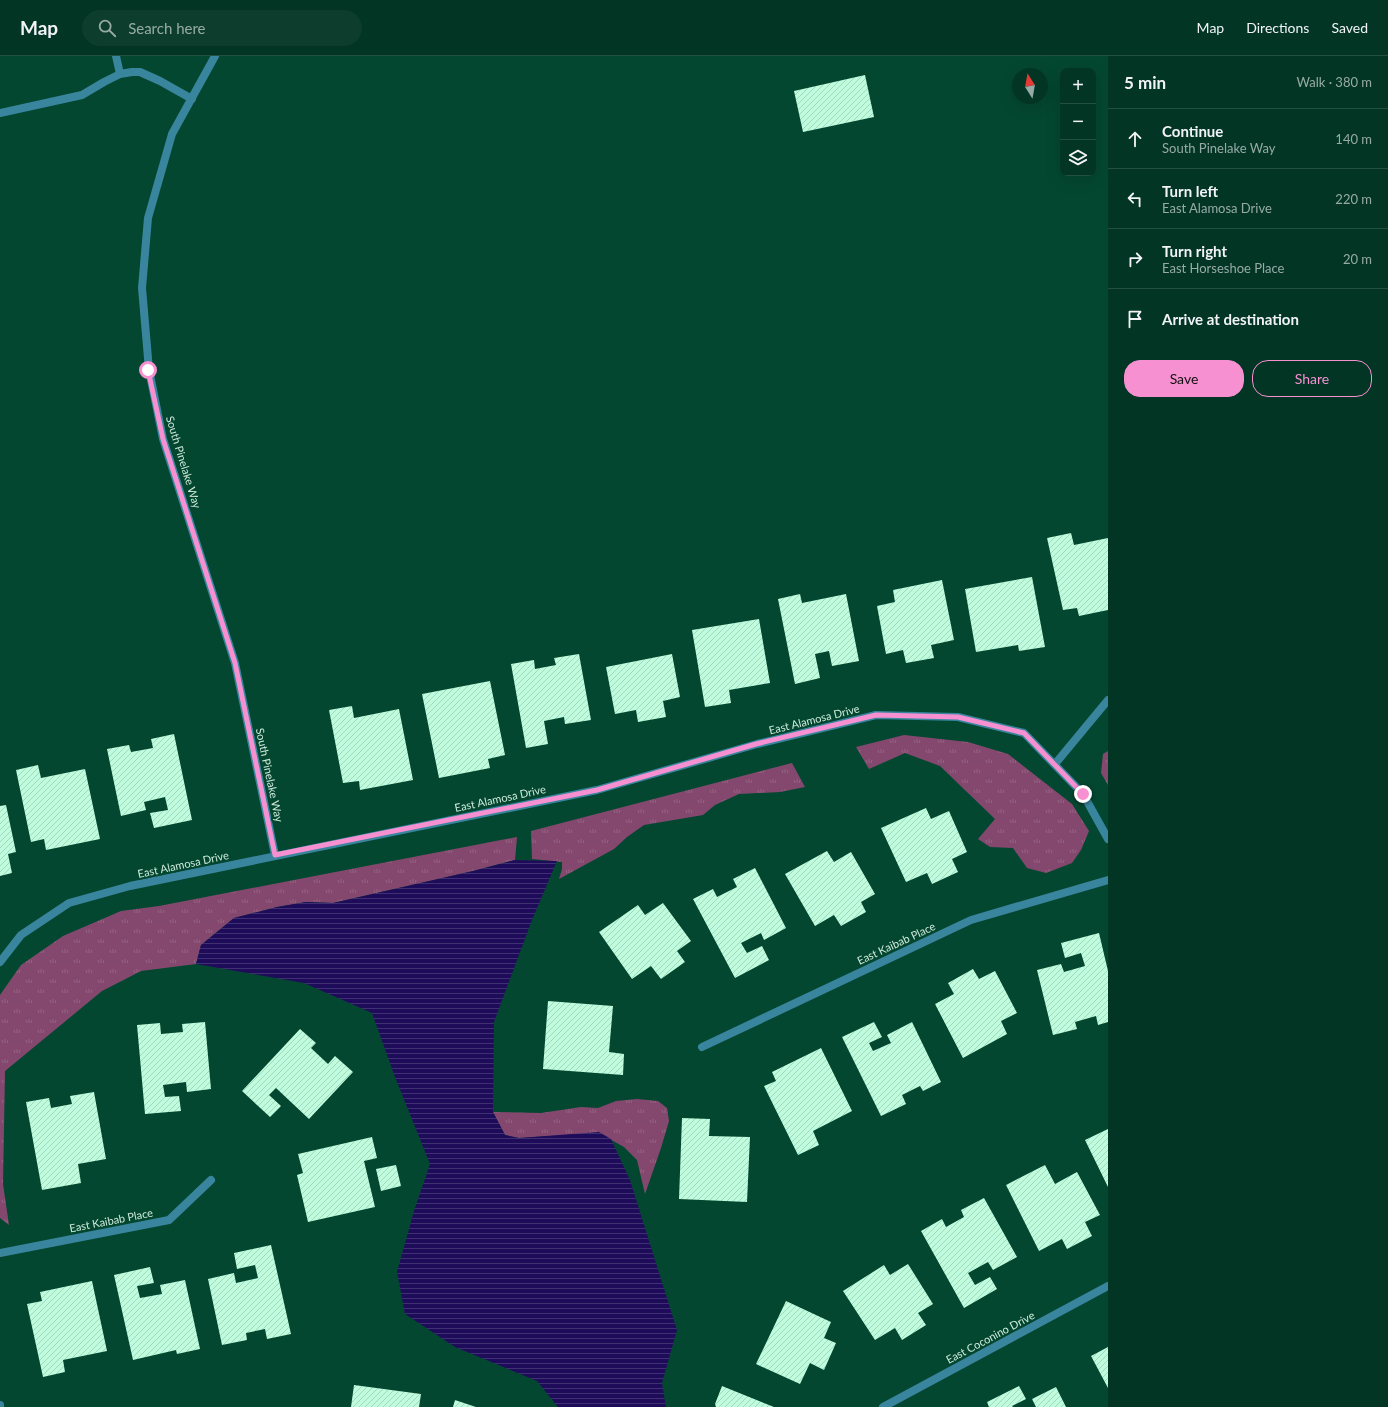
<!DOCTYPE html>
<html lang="en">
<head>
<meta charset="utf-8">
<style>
	:root { --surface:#033524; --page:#0d3d2c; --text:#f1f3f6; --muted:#97aba6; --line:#245041; --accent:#f690d0 }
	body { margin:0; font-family:Lato,sans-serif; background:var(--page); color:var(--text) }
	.controls { position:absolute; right:12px; top:12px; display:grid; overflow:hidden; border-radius:8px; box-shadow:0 4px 16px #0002 }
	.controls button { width:36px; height:36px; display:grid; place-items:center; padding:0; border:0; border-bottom:1px solid var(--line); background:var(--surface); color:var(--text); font:20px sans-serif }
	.compass { position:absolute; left:1012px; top:12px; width:36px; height:36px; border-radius:50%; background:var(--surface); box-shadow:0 4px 16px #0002; rotate:349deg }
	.stop { position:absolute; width:12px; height:12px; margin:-9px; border:3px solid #f690d0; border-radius:50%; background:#fff }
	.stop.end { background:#f690d0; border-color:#fff; box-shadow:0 1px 4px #0008 }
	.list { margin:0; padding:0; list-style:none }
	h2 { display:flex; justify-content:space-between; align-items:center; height:52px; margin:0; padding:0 16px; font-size:17px }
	h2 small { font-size:13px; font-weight:400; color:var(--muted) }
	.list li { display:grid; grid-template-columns:26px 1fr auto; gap:12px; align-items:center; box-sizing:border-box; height:60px; padding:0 16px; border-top:1px solid var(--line) }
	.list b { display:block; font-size:15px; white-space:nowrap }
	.list p { margin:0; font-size:13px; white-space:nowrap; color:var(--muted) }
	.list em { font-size:13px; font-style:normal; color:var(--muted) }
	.actions { display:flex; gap:8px; padding:12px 16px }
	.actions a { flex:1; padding:9px 0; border:1px solid var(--accent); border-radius:16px; text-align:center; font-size:14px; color:var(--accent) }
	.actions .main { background:var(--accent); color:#111 }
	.icon { flex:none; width:22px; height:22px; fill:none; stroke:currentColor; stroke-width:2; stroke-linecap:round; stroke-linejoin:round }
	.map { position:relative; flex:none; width:1108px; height:1351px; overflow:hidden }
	header { display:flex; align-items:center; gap:24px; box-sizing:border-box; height:56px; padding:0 20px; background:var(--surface); border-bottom:1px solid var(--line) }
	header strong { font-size:19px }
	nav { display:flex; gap:22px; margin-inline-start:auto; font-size:14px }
	.search { width:280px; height:36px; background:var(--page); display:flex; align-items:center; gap:10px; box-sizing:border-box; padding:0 14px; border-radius:22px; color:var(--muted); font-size:15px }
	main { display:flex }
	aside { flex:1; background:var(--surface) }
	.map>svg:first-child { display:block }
	.park { fill:url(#park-tufts) }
	.water { fill:url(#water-rules) }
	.building { fill:url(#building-hatch) }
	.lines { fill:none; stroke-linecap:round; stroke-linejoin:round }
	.street { stroke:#39859e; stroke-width:8 }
	.route { stroke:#f690d0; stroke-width:5 }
	.labels { text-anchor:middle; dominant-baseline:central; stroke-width:4; stroke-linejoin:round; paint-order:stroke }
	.street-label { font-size:11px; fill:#cdeadb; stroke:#044730 }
</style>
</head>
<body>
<header>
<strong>Map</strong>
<div class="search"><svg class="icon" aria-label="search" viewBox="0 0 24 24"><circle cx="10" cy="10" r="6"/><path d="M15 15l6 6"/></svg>Search here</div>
<nav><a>Map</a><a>Directions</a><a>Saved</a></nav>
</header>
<main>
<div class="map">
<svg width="1108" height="1351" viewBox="0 0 1108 1351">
	<defs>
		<pattern id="park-tufts" width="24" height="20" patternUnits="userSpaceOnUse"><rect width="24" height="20" fill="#84486e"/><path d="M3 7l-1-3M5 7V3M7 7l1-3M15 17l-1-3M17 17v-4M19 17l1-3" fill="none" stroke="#946382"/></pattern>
		<pattern id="water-rules" width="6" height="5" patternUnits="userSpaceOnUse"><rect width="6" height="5" fill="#1e0c5a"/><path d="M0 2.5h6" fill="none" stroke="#3e3071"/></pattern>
		<pattern id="building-hatch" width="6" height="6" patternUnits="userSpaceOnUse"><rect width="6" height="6" fill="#befcdd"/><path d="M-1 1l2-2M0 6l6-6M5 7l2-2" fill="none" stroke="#a4d8be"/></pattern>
	</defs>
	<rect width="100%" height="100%" fill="#044730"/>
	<!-- park -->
	<path class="park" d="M904 679 968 686 1008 698 1072 748 1089 775 1081 794 1072 807 1046 817 1027 812 1013 792 990 791 978 783 995 763 940 710 905 697 869 713 856 691Z
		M1108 695V729L1101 717 1103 698Z
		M792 707 805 731 780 736 739 738 715 749 703 759 644 769 627 781 614 793 559 823 562 813V806L532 803 531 775Z
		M517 781 515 804 473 815 333 847 306 846 277 851 234 862 201 889 196 908 141 915 102 935 5 1015 3 1128 9 1169 0 1162V939L21 909 63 880 121 855 159 850Z
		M637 1043 658 1045 667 1052 669 1065 661 1092 645 1138 637 1104 624 1091 599 1077 519 1082 505 1079 493 1056 541 1057 581 1051 598 1052 616 1045Z"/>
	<!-- water -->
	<path class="water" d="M515 804 557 805 532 864 494 966 493 1056 505 1079 519 1082 599 1076 611 1083 630 1124 677 1274 662 1327 666 1351H558L537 1325 455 1291 405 1258 397 1216 414 1155 430 1108 395 1021 372 957 304 927 196 908 201 889 234 862 277 851 306 846 333 847 473 815Z"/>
	<!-- building -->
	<path class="building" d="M865 19 874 61 803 76 794 35Z
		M1071 477 1074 489 1108 482V554L1079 560 1077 552 1063 554 1047 482Z
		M1032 521 1045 591 1019 595 1018 589 976 596 965 533Z
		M942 524 954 584 931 589 934 602 906 607 903 594 886 598 877 550 895 546 893 534Z
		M800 538 802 547 846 538 859 605 832 610 829 595 815 598 820 622 795 628 778 543Z
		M759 563 770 627 729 634 731 647 705 651 692 574Z
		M579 598 591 664 565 668 564 661 544 665 548 688 526 692 511 608 534 604 535 613 556 609 554 602Z
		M672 598 680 641 663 645 666 661 638 666 636 654 615 658 606 611Z
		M490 625 505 699 488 703 490 712 439 722 422 638Z
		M352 650 354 662 399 653 413 724 360 734 359 725 343 727 329 654Z
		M174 678 192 764 154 772 150 757 168 754 165 741 144 746 146 754 121 760 107 693 129 689 131 696 153 692 151 683Z
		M38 709 41 722 85 713 100 783 46 794 44 783 31 786 16 714Z
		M6 749 16 796 8 798 12 817 0 820V750Z
		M926 752 931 763 949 755 967 796 952 803 958 816 932 828 927 817 906 826 881 772Z
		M827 795 834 806 851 796 875 838 861 846 866 856 841 870 834 859 815 870 785 818Z
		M755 812 786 872 764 884 761 877 741 887 747 897 762 890 769 904 735 922 693 843 713 833 717 841 737 831 733 823Z
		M663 847 691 885 677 895 685 906 661 923 651 910 632 923 599 876 638 849 645 859Z
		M1099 877 1108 915V966L1098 969 1096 960 1075 966 1077 973 1053 979 1037 914 1061 908 1064 916 1085 910 1081 897 1065 902 1061 887Z
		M973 913 979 923 995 915 1017 957 1001 965 1007 978 963 1002 935 948 954 938 948 927Z
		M548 945 613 950 609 996 624 998 623 1019 543 1013Z
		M205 966 211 1033 187 1036 186 1026 163 1029 165 1041 179 1040 181 1055 145 1058 137 969 160 967 161 978 183 976 182 968Z
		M874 966 882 981 869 987 873 995 891 987 887 979 912 966 941 1026 923 1035 920 1030 902 1039 906 1048 881 1060 842 981Z
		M300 973 316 987 311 992 328 1008 335 1000 353 1016 309 1063 276 1032 269 1039 281 1050 270 1061 242 1035Z
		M821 992 852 1055 813 1075 819 1089 798 1099 764 1030 776 1025 772 1016Z
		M94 1036 106 1103 78 1108 81 1127 42 1134 26 1046 49 1042 51 1052 72 1048 70 1040Z
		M682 1062 710 1063 709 1080 750 1081 747 1146 679 1143Z
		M1108 1073V1131L1085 1084Z
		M372 1081 377 1102 364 1105 375 1151 308 1166 297 1119 303 1117 298 1098Z
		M396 1109 401 1130 381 1135 376 1113Z
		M1045 1109 1055 1128 1077 1116 1100 1159 1085 1166 1092 1180 1067 1193 1062 1183 1039 1195 1006 1129Z
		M984 1142 1017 1201 993 1214 988 1206 968 1217 975 1229 990 1221 997 1233 964 1252 921 1175 942 1163 946 1171 964 1161 961 1154Z
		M271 1189 291 1278 267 1283 265 1273 246 1277 247 1284 222 1289 208 1223 234 1217 236 1227 258 1222 255 1209 237 1213 234 1197Z
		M908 1208 933 1248 918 1257 926 1269 902 1284 895 1272 875 1284 843 1235 884 1209 890 1219Z
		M150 1211 154 1227 137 1230 140 1242 162 1238 160 1229 185 1224 200 1293 177 1298 176 1294 133 1304 114 1219Z
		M92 1225 107 1295 63 1304 65 1316 43 1321 27 1248 42 1245 40 1236Z
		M786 1245 831 1266 824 1282 836 1287 824 1314 810 1307 800 1328 756 1308Z
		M1108 1291V1332L1091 1300Z
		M354 1329 421 1338 419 1351H351Z
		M722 1330 774 1351H716L715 1348Z
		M1019 1330 1026 1343 1012 1350 1013 1351H989L987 1346Z
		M1056 1331 1066 1351H1036L1032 1343Z
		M455 1344 476 1351H453Z"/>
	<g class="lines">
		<!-- street -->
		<path class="street" d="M116 0 120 18
			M215 0 172 78 148 162 142 232 149 314 163 383 235 607 275 799
			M0 57 82 39 104 26 120 18 132 16H140L160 25 192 43
			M1055 708 1108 644
			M0 906 21 879 69 847 130 830 597 734 757 688 876 659 958 661 1024 677 1083 738 1108 783
			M702 991 971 864 1108 824
			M0 1197 169 1164 211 1124
			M0 1349V1351
			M883 1351 1108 1230"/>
	</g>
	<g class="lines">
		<!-- route -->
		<path class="route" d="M148 314 163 383 235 607 275 799 597 734 756 688 876 659 958 661 1024 677 1083 738"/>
	</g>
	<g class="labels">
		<!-- street labels -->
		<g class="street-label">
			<text transform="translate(184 406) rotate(73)">South Pinelake Way</text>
			<text transform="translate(814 663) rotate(-14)">East Alamosa Drive</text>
			<text transform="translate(270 719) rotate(78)">South Pinelake Way</text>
			<text transform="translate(500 742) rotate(-12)">East Alamosa Drive</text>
			<text transform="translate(183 808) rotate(-12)">East Alamosa Drive</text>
			<text transform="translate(896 887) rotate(-25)">East Kaibab Place</text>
			<text transform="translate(111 1164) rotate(-11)">East Kaibab Place</text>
			<text transform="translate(990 1281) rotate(-28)">East Coconino Drive</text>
		</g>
	</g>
</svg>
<div class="controls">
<button>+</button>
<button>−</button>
<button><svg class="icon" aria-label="layers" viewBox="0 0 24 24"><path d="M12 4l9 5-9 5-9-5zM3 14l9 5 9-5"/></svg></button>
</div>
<svg class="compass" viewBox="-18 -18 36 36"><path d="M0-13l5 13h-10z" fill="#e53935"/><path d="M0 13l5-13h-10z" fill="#97aba6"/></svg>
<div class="stop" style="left:148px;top:314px"></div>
<div class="stop end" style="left:1083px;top:738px"></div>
</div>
<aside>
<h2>5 min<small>Walk · 380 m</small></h2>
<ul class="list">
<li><svg class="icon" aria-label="ahead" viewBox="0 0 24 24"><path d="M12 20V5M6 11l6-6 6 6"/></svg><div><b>Continue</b><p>South Pinelake Way</p></div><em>140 m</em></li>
<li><svg class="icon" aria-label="left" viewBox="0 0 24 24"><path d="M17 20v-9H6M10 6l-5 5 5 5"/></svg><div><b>Turn left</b><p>East Alamosa Drive</p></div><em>220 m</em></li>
<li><svg class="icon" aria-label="right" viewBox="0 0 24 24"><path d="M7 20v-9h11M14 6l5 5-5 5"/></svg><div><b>Turn right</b><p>East Horseshoe Place</p></div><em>20 m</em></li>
<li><svg class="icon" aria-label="arrive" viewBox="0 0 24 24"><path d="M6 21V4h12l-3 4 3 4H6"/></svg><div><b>Arrive at destination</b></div></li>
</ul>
<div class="actions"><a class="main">Save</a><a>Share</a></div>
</aside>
</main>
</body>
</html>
